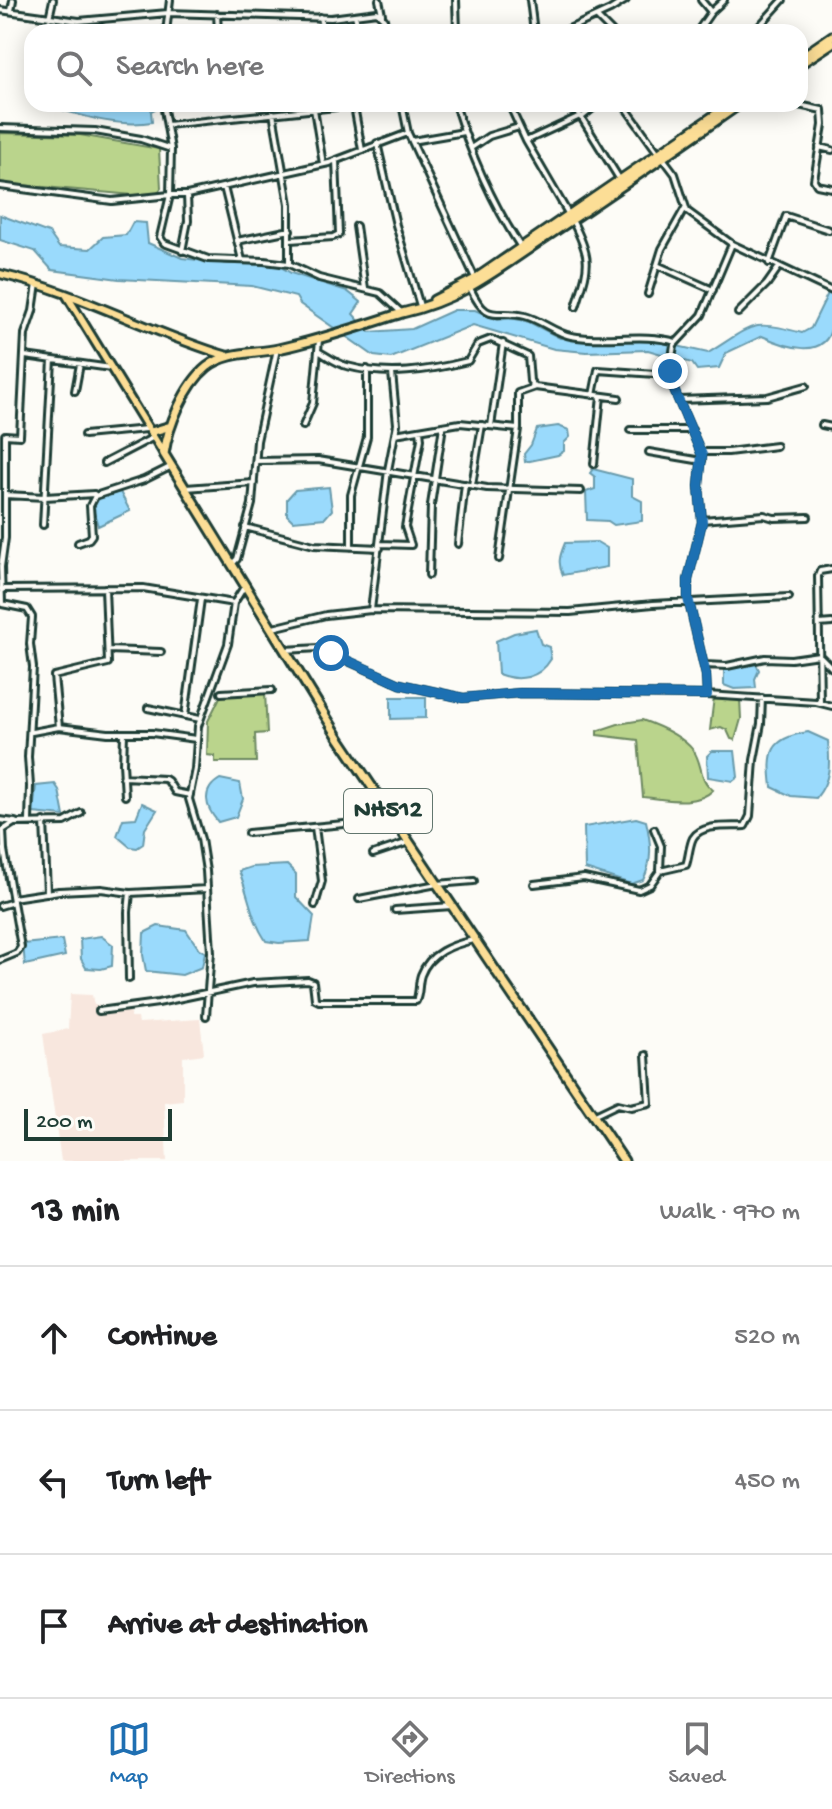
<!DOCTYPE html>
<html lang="en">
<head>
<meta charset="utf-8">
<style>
	:root { --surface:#fff; --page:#f6f6f6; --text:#202124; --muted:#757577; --line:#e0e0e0; --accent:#1f6fb2 }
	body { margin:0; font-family:"Gochi Hand",sans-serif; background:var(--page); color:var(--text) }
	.scale { position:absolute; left:24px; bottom:20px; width:148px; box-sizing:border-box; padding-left:8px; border:4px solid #1f3d34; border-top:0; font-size:22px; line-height:28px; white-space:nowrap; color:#1f3d34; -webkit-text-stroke:6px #fdfcf7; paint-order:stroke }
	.stop { position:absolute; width:24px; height:24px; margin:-18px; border:6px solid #1f6fb2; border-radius:50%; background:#fff }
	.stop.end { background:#1f6fb2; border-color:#fff; box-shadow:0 2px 8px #0008 }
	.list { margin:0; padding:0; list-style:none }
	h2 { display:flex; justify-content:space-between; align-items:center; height:104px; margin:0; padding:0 32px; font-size:34px }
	h2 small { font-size:26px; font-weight:400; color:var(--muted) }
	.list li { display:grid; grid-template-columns:52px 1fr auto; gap:24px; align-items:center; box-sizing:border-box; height:144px; padding:0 32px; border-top:2px solid var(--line) }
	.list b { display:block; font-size:30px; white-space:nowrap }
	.list em { font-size:26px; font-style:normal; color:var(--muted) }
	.icon { flex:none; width:44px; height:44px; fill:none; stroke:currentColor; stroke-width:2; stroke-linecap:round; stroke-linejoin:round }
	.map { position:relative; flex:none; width:832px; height:1161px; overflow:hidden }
	.search { position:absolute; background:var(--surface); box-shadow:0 4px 20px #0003; left:24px; right:24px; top:24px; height:88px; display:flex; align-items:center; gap:20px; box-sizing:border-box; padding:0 28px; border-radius:24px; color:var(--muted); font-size:30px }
	.sheet { height:536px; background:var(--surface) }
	nav { display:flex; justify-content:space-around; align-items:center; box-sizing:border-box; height:112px; border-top:2px solid var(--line); background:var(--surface); font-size:22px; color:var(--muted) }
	nav a { display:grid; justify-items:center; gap:4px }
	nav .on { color:var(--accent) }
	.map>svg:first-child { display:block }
	.built { fill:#f8e7de }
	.green { fill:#bad48c; stroke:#6c8860; stroke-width:2 }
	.water { fill:#9adafc; stroke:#699bac; stroke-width:2 }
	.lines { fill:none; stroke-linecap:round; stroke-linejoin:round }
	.minor-casing { stroke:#1f3d34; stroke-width:10 }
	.primary-casing { stroke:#1f3d34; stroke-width:12 }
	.trunk-casing { stroke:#1f3d34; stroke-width:13 }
	.minor { stroke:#fdfcf7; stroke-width:4 }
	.primary { stroke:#fcde96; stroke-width:6 }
	.trunk { stroke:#fcde96; stroke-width:7 }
	.route { stroke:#1f6fb2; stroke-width:10 }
	.labels { text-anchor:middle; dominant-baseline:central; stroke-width:7; stroke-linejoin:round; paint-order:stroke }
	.shield { fill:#fdfcf7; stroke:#62766e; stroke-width:2 }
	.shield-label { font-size:26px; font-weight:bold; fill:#1f3d34 }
</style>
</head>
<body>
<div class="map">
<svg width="832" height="1161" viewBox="0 0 832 1161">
	<rect width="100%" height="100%" fill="#fdfcf7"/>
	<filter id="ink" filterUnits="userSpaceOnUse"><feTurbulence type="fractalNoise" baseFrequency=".0125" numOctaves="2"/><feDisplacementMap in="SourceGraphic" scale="16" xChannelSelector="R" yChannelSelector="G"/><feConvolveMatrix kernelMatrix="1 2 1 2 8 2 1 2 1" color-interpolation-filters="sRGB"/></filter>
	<g filter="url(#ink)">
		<!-- built -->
		<path class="built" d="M70 994 92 995 94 1005H131L130 1018H138L139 1023 200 1019 204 1054 183 1057V1100L164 1102 167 1161H61L43 1034 68 1029Z"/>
		<!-- green -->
		<path class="green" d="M0 133 80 135 159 149 161 188 155 197 0 183Z
			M223 691 265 692 267 733 255 734 256 762H215V756L207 755 208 721Z
			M714 697 740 698 741 719 735 740 731 739 727 730 721 727 710 730Z
			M642 720C659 726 681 735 693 750 703 763 698 779 713 790 697 807 664 799 643 797L638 740 597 735V731L618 724Z"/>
		<!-- water -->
		<path class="water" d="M41 104 129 107 132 104H164L151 111 152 122C115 128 77 114 41 104Z
			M0 215 49 233 59 247 90 249 103 237 126 235 133 222 146 223 148 243 182 258 228 264H276L291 273 347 291 361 302 353 314 369 332 412 329 454 310H475L498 320 511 318 529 322 560 338 646 339 708 353C752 326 750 318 802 333L811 328 832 285C832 298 832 312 832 325 826 362 784 346 762 336L726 353 719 368 697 370 692 363 648 350 586 352 554 349 473 325 391 358 374 356 300 304 296 297 252 286 119 279 52 270 35 251 0 240Z
			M558 426 569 430 570 437 564 443V451L558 455 525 462 524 454 531 445 537 429Z
			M593 469 632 479V496L642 501V521L614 525 608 521 587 520 586 492 595 489V477L590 473Z
			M329 487 332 510 325 518 293 521 287 515V499L295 490Z
			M120 492 130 511 98 526 93 509 99 498Z
			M597 542 607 548V567L563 575C557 563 560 555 565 543Z
			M536 629 541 644 549 647 551 659C539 679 519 682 498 674L496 641 514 633Z
			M755 662 759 670 755 679 756 688 734 689 724 685V668Z
			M391 697H426V718L391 719Z
			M808 732 828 741C830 764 831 780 816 798L791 796 772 787C768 753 769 738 808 732Z
			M712 751H735L738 777 733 781 708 777 707 756Z
			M220 779 240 783 243 799 236 817 218 822C205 807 201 790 220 779Z
			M55 784 59 790 64 816 33 813 36 786Z
			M142 803 157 810 145 829 143 844 137 848 130 847 117 836 123 819 136 818Z
			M636 818 646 821C651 842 653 861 643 880L631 884 585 869 584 827Z
			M287 865 296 874V897L314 916 310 941 279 943 266 941C251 919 249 895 239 871L251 867Z
			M158 926 186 930 199 949 205 952 202 967 182 975 146 971 143 955 144 933Z
			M101 936 113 945 112 966 101 969 86 968 81 959 80 939Z
			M62 940 65 956 25 965 23 944Z"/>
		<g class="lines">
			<!-- minor casing -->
			<g class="minor-casing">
				<path id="minor" d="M379 0 382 14
					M456 0 457 32
					M530 0 534 32
					M701 0 711 12
					M0 10 79 21 168 13 331 18 377 12 384 19 388 32
					M11 11 13 0
					M217 14 218 32
					M355 15 359 32
					M320 17 323 32
					M597 17 612 32
					M49 18 53 0
					M166 32 170 0
					M562 32 610 10 626 0
					M697 32 711 12 724 0
					M754 32 783 0
					M163 104 171 149 170 195H187L329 163 408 133
					M402 104 408 133 475 278
					M455 104C470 152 493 204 520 246
					M509 104 526 141 569 215
					M573 104 620 180
					M623 104 659 154
					M712 104 721 111
					M794 104 822 110 823 125 814 180 817 185 832 188
					M354 106 362 150
					M314 109 323 164
					M273 113 289 204V264
					M581 118 598 104
					M167 125 336 107 402 105
					M0 128 95 131 141 139 171 149
					M412 141 464 132
					M526 141 580 116
					M377 143 396 225 420 306
					M819 147 832 150
					M471 148 489 136 519 127
					M663 158 675 174 687 211 732 244 832 291
					M0 186 112 201 170 195 160 237 164 243 208 259 264 261 289 264 319 278 380 293 402 313
					M224 187 242 260
					M572 220C593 261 589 265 576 307
					M356 226 365 289
					M290 240 333 237 339 234 336 160
					M237 241 290 230
					M182 251 188 221 187 195
					M769 263 786 216 829 230
					M657 265 713 290
					M470 288C488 326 495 309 525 316 541 320 555 333 571 336 606 343 641 332 676 342
					M648 294 662 249 685 208
					M738 313 767 284 779 267
					M318 351C327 356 337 364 347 366 387 377 428 371 468 361L478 344 491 339 528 356 530 381 535 387 619 398
					M25 356 111 368
					M75 391 80 364
					M593 395 598 370 670 375
					M679 400 767 397 806 386
					M822 425 832 427
					M303 426 313 403 319 340
					M491 426 503 343
					M630 430H692
					M395 434 460 423 518 429
					M84 435 147 429
					M649 452 702 461
					M701 452H728L776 446
					M256 461 318 460 487 488 581 491
					M104 463 154 437
					M594 464 601 396
					M472 485 482 425
					M186 488 254 483
					M5 495 45 497 94 494
					M702 520 764 515 774 518 808 517
					M43 525 52 360
					M245 527 314 545 380 548
					M78 543 89 539 92 535 90 506 95 496 144 480 172 466
					M380 544 411 545 405 527 421 439 420 430
					M458 544 465 484
					M351 547V495L367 437V369
					M499 559 518 429V393L535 387
					M233 563 237 559 252 504 257 441 277 349
					M429 575 431 505 443 426
					M0 589 143 588 234 603
					M371 610 388 470 397 424 392 373
					M819 624 832 623
					M273 628 326 615 371 610 570 612 653 604 789 597
					M108 650 161 652
					M285 650 319 648 400 684 463 698 520 693 707 695 816 702 832 706
					M704 665 727 666 765 658 791 659 819 655 832 668
					M221 693 272 690
					M707 695 706 675 688 598V580L702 522 699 486 702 455 671 383 670 371 674 345 702 315 732 244
					M820 703 818 576 820 571 832 569
					M148 708 200 719
					M185 716 201 599
					M59 727 54 676 108 663 105 588
					M32 732 59 727 108 733H152L196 739
					M124 734 123 763 125 796
					M123 777 165 779 168 781 175 792 190 795
					M0 820 15 822
					M29 821 30 786 28 757 33 667 30 644 32 617 27 609 2 604 1 567 5 538V435L20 436 25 334 33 311 37 284
					M654 829 661 846 660 871
					M248 833 355 823 389 812
					M373 854 409 842
					M534 884 584 878 639 890 650 885 660 871 686 865C689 857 689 846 693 838 702 823 730 827 745 826L750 816 754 760 761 724 762 698
					M59 891 101 889 130 893 207 889
					M359 899 437 884 474 881
					M315 905 322 881 315 827
					M0 906 13 902V898L59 891 47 893 44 821
					M395 910 452 906
					M0 960 17 953 21 947 4 850 3 830 14 823 65 822 81 813
					M129 979 128 912 130 893
					M99 1011 158 1003 253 983 308 980 313 982 315 999 319 1001H416C420 992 418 984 421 975 429 953 452 945 473 940
					M206 1016 211 952 206 871 201 839 189 799 195 769 198 726 228 644 234 603 244 587
					M595 1115 618 1104 631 1107 649 1103 646 1055"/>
			</g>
			<!-- primary casing -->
			<g class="primary-casing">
				<path id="primary" d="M0 274C79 292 150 333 228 356
					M67 296 164 454"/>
			</g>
			<!-- trunk casing -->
			<g class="trunk-casing">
				<path id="trunk" d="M800 58 832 36
					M800 64 832 43
					M434 300 475 279 731 104
					M151 432 171 426
					M624 1161 339 738 164 454C168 426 185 385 207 367 227 351 254 354 278 349 320 340 361 326 402 313 464 299 500 267 552 233 616 191 678 147 740 104"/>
			</g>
			<!-- minor -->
			<use href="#minor" class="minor"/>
			<!-- primary -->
			<use href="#primary" class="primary"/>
			<!-- trunk -->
			<use href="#trunk" class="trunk"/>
		</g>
	</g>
	<g class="lines" filter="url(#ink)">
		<!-- route -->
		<path class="route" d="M331 653 400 684 463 698 520 693 707 695 706 675 688 598V580L702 522 699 486 702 455 671 383 670 371"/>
	</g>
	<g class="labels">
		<!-- shield labels -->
		<rect class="shield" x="344" y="789" width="88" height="44" rx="6"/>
		<g class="shield-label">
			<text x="388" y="811">NH512</text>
		</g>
	</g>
</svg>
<div class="scale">200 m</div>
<div class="stop" style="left:331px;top:653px"></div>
<div class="stop end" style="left:670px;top:371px"></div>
<div class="search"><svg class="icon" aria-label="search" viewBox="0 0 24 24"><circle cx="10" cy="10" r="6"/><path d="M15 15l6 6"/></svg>Search here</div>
</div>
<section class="sheet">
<h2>13 min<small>Walk · 970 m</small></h2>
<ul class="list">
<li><svg class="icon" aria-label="ahead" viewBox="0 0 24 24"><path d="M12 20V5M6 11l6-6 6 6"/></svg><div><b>Continue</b></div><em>520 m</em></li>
<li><svg class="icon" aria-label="left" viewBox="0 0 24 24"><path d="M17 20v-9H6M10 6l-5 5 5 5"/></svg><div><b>Turn left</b></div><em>450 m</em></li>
<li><svg class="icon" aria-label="arrive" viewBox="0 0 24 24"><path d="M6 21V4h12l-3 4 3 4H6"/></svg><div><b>Arrive at destination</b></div></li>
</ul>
</section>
<nav>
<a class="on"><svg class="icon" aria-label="map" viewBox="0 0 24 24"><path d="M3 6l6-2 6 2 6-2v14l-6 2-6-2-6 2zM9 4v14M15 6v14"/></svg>Map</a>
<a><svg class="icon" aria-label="directions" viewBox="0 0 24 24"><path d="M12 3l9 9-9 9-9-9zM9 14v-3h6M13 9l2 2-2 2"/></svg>Directions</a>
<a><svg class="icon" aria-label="saved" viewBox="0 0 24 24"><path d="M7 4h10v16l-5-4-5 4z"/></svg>Saved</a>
</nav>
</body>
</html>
